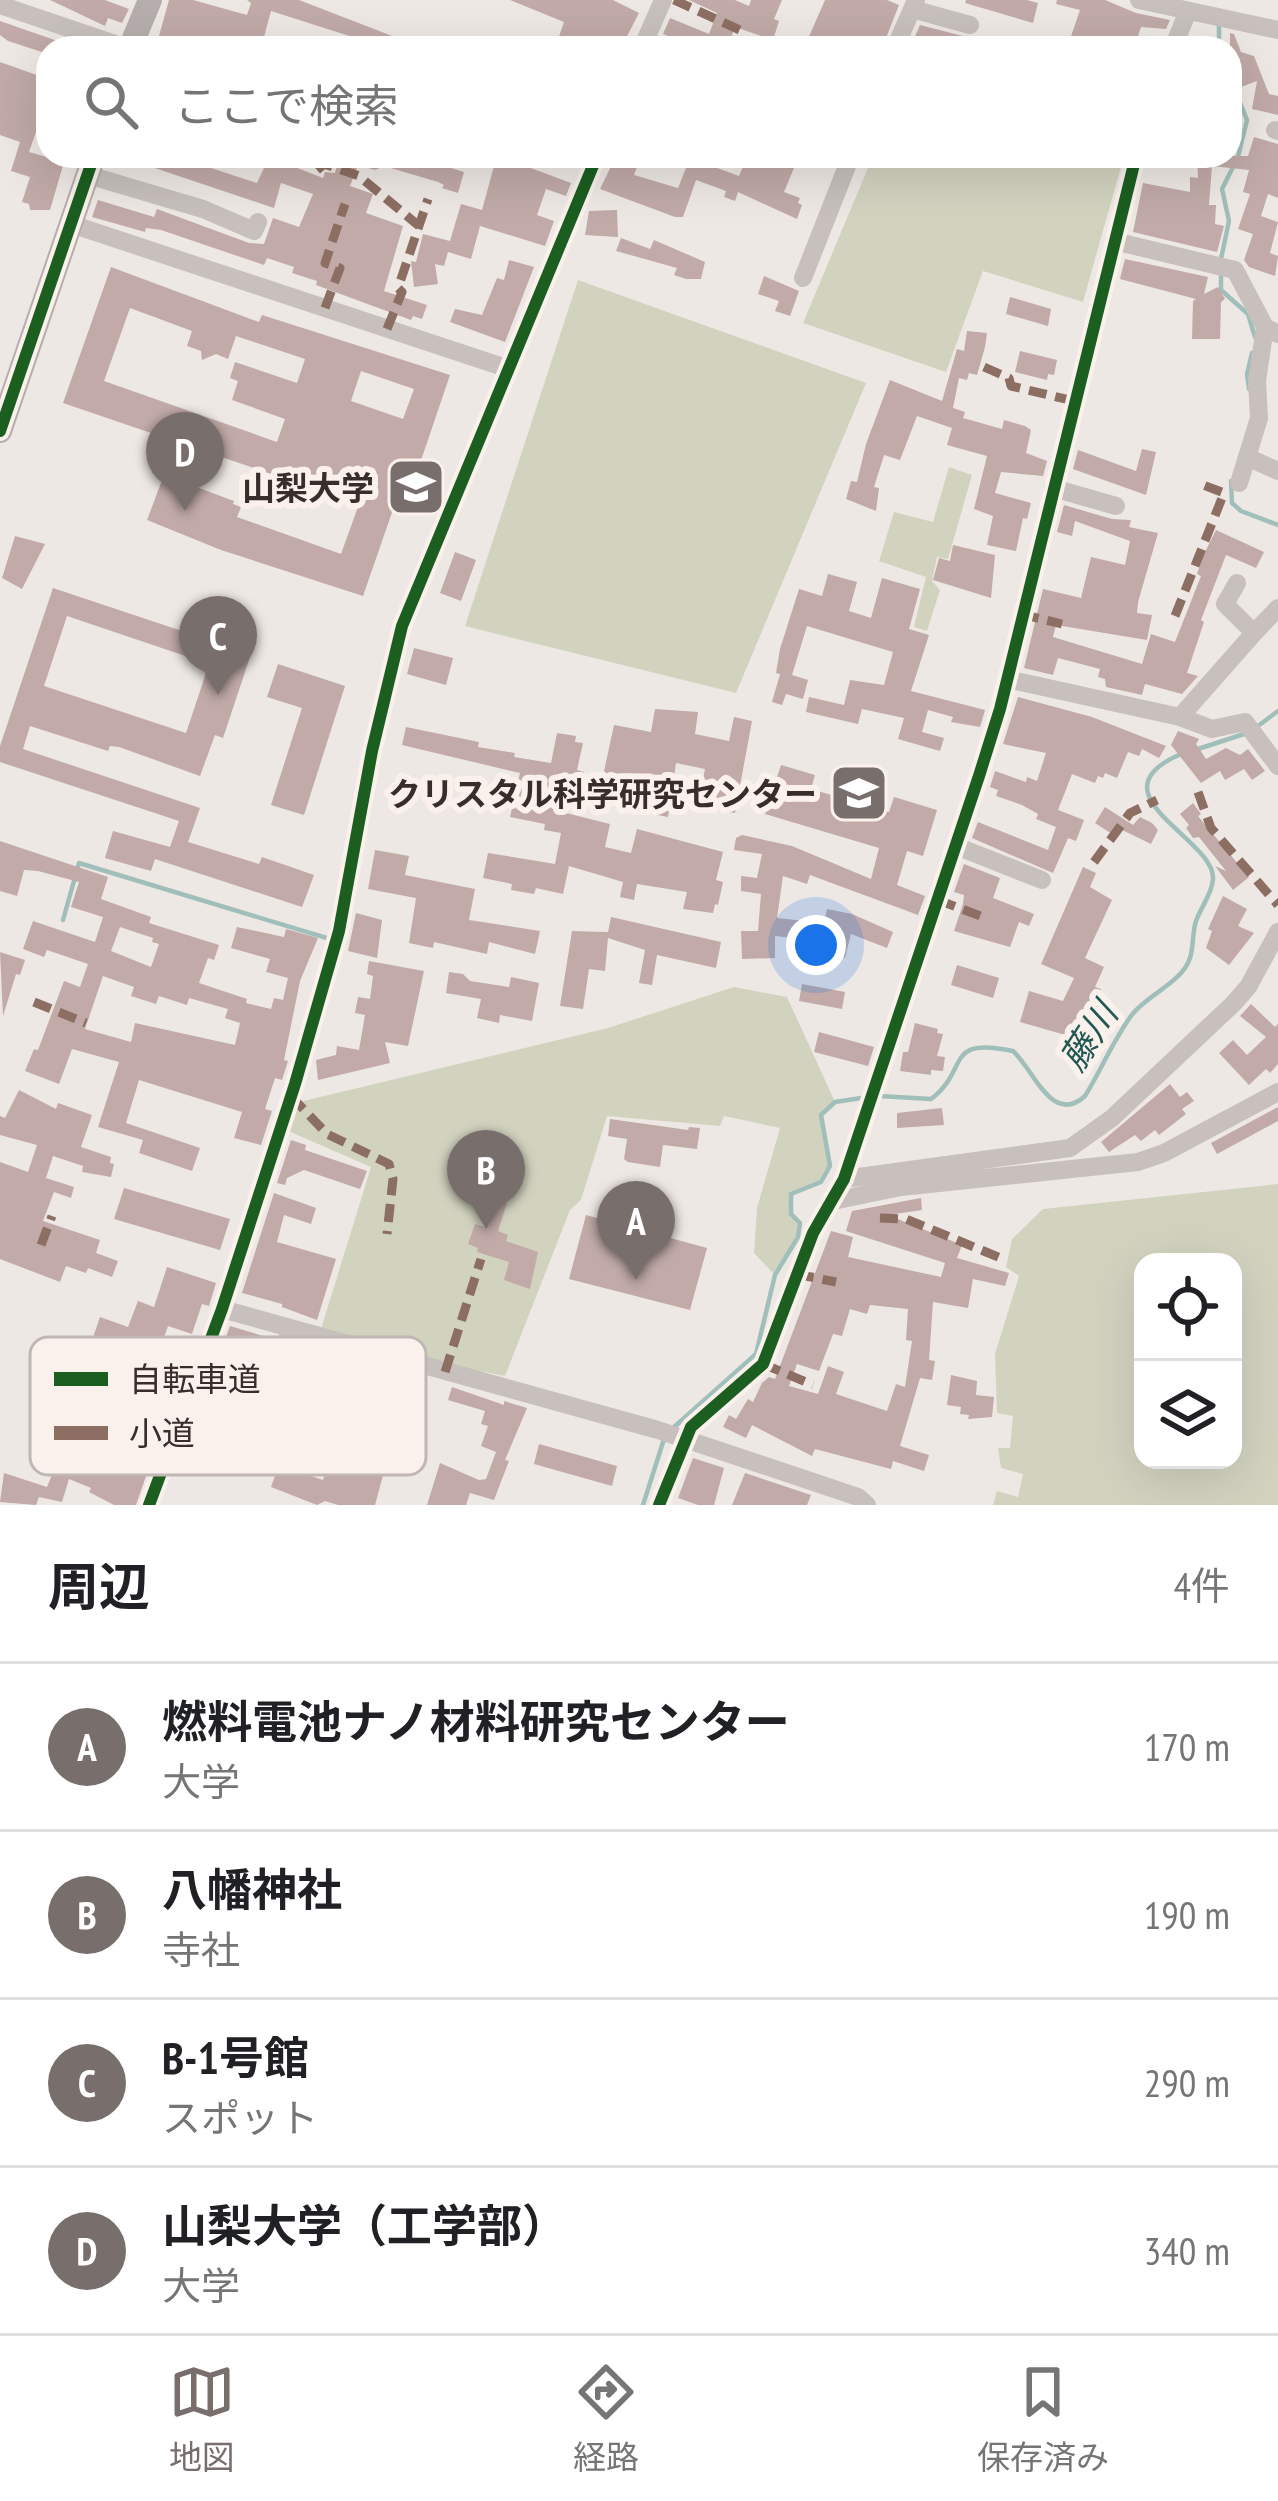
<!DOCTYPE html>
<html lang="ja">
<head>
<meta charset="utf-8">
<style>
	:root { --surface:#fff; --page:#f6f6f6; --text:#202124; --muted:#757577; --line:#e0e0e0; --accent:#786e6c }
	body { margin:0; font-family:"PT Sans Narrow","Noto Sans JP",sans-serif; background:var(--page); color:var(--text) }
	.controls { position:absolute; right:36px; bottom:36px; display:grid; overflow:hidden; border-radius:24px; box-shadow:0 12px 48px #0002 }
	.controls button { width:108px; height:108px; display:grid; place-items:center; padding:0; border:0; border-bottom:3px solid var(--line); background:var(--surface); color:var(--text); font:60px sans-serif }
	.you { position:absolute; left:816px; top:945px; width:42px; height:42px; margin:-30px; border:9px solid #fff; border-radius:50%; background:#1a73e8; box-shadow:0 0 0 18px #1a73e833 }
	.badge { display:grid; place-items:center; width:78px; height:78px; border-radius:50%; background:var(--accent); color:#fff; font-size:39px; font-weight:700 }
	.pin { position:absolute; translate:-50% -99px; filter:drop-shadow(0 3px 6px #0008) }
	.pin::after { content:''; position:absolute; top:63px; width:42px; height:36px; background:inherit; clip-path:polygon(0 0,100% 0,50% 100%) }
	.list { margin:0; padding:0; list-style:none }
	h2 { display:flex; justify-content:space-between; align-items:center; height:156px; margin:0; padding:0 48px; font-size:51px }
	h2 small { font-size:39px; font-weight:400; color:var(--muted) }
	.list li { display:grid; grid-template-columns:78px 1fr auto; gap:36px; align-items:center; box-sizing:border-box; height:168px; padding:0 48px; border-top:3px solid var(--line) }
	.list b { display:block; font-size:45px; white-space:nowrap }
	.list p { margin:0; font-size:39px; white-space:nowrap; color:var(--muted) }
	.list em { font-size:39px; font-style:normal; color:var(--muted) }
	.icon { flex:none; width:66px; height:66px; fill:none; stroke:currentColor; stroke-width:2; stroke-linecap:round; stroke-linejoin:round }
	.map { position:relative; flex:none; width:1278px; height:1505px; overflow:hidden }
	.search { position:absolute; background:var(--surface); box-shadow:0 12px 48px #0002; left:36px; right:36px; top:36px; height:132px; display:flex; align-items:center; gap:30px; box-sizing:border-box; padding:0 42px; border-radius:36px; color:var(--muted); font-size:45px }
	.sheet { height:828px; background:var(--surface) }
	nav { display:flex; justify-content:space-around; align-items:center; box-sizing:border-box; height:168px; border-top:3px solid var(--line); background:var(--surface); font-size:33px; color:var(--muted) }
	nav a { display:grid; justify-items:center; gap:6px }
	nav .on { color:var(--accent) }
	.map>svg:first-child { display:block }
	.green { fill:#d2d3bf; fill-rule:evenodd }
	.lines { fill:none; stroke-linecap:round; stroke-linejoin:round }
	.stream { stroke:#a1bfba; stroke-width:4.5 }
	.building { fill:#c1aaa7; fill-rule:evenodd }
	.minor { stroke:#c7c0bd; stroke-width:18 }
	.major { stroke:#b6aeac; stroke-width:24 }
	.quiet { stroke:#8d6e63; stroke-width:9; stroke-dasharray:18 9; stroke-linecap:butt }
	.cycleway-casing { stroke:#faf1ed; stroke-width:20 }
	.cycleway { stroke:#1b5e20; stroke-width:12 }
	.labels { text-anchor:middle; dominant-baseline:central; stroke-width:12; stroke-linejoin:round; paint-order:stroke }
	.poi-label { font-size:33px; font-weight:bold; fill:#392d2b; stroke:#faf1ed; text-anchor:end }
	.water-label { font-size:36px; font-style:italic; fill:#225852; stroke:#faf1ed }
	.key { fill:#faf1ed; stroke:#c0b6b3; stroke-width:3 }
	.key-label { font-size:33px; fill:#392d2b }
</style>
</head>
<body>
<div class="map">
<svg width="1278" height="1505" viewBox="0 0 1278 1505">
	<rect width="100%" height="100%" fill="#eee8e4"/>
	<!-- green -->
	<path class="green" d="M873 156H1124L1083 302 983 271 946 372 803 323Z
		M578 280 866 383 736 693 465 626Z
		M949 467 972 475 948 559 937 557 932 581 940 590 927 631 914 627 926 577 879 561 894 512 933 522Z
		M734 987 787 997 835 1102 821 1115 830 1166 821 1182 791 1194V1214L800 1223 798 1237 775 1275 754 1253 757 1208 780 1128 724 1116 720 1126 607 1116 581 1200 570 1210 505 1376 448 1365 321 1329 371 1167 286 1130 295 1103 608 1028Z
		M1278 1184V1505H993L997 1491 1018 1497 1023 1474 1001 1468 998 1448H1010L1013 1416 997 1413 995 1354 1019 1276 1006 1267 1012 1239 1043 1209ZM1143 1262H1233V1460H1143Z"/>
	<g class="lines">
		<!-- stream -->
		<path class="stream" d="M1219 24V48
			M1230 78 1247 120 1238 157
			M1221 259 1229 221 1222 189 1233 167
			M1221 271V290L1248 314 1255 337
			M1249 389 1247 374 1252 353
			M1231 481 1232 503 1241 511 1278 525
			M1254 729 1278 711
			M1198 749 1244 734
			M63 920 79 863 330 939
			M879 1096 931 1099C970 1070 943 1036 1013 1051 1034 1070 1052 1126 1085 1096 1101 1070 1113 1041 1131 1016 1146 995 1182 983 1190 958 1194 946 1192 933 1196 921 1201 907 1212 894 1213 879 1216 839 1088 794 1181 754
			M673 1428 756 1354 775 1275 798 1237 800 1223 791 1214V1194L821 1182 830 1166 821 1115 835 1102 868 1097
			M643 1505 665 1436"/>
	</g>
	<!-- building -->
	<path class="building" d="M50 0H105L129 9 122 23 108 18 105 26Z
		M169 0H193L247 15 251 3 247 0H299L400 39 397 48H387L271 11 261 48H172L157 43Z
		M510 0H613L639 13 621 48H555L564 22Z
		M689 0H735L749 6 751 0H782L774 19 779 21 773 40 735 27 727 48H695L663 34 670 18 709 34 717 13Z
		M825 0H887L899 5 882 48H804Z
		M966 0H1027L1038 3 1033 23 965 3Z
		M1057 0H1105L1136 13 1170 20 1166 29 1141 27 1134 48H1067L1080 10 1056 4Z
		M0 21 72 46V48H48V54L8 41 0 35Z
		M920 25 998 45V48H953L931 43 930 48H910Z
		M1230 33 1234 34 1241 52 1254 56 1269 94 1278 96V115L1252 109 1257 81 1241 87 1237 84 1230 67Z
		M0 62 48 79V98L29 152 64 162 50 210H30L29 204 22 202 30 177 11 171 20 142 0 135Z
		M1254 137 1278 144V198L1268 194 1261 216 1278 222 1270 253 1278 256 1275 276 1249 267 1244 260 1253 234 1238 229 1250 194 1243 192 1249 170 1212 166 1209 205H1216L1215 224 1224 226 1217 252 1133 232 1143 183 1190 192V177L1198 178 1197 156H1248Z
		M119 156H209L205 166 257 183 269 157 323 178 325 172 335 173 339 156H413L464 172 458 193 442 188 444 185 438 182 384 166 375 170 358 165 350 186 373 194 366 213 403 226 384 291 427 305 422 319 413 316 411 320 316 285 317 281 292 273 294 267 267 258 264 265 161 230 146 228 145 232 92 217 98 200 154 217 157 209 249 243 264 244 273 218 299 227 313 194 281 183 274 208Z
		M471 156H514L512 161 571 183 566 196 546 189 537 215 554 221 545 246 480 226 471 259 448 252 444 266 435 264 438 284 414 287 411 261 416 262 423 234 450 241 461 204 482 210 494 166Z
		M616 156H641L634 175 678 188 690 158 739 176 747 156H799L784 192 800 198 798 203 802 205 797 219 738 192 735 201 724 197 726 191 696 180 683 217H675L600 189Z
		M617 210 618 237 585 235 589 211Z
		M621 238 650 249 654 240 705 262 701 279H686L674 275 677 268 616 251Z
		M1125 259 1208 277 1204 294 1218 287 1225 299 1221 302 1220 339H1192L1193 301 1196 299 1120 279Z
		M509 260 534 267 505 342 450 322 455 309 482 315 497 278 504 280Z
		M111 267 259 322 262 315 450 375 416 475 406 472 363 596 221 550 147 520 164 475 234 501 233 504 241 507 237 517 341 554 359 504 63 403ZM130 308 192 331 187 346 201 351 202 360 216 354 228 359 236 336 305 359 297 383 235 362 230 378 238 381 232 400 285 419 277 442 104 381ZM361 371 414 389 403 419 351 401Z
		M764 276 799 291 790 316 775 311 779 301 758 294Z
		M1010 297 1051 309 1048 326 1006 314Z
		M967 331 987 333 985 347 977 375 969 373 967 380 959 378 953 408 965 412 963 418 1002 429 1004 420 1025 426 1031 430 1026 453 1047 461 1043 476 1001 472 995 493 1031 503 1027 519 1023 518 1016 551 987 545 993 516 974 509 987 456 947 445 952 428 917 416 900 460 884 455 874 487 879 488 876 511 846 499 851 481 857 482 866 444 890 380 942 401 957 349 964 351Z
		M1020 351 1057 360 1054 375 1048 374 1047 380 1015 372Z
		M1142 449 1156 452 1146 495 1073 469 1078 450 1136 471Z
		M1064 505 1112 519 1131 520 1129 527 1158 533 1138 602 1137 613 1152 615 1147 640 1056 625 1053 637 1142 664 1151 634 1175 642 1201 576 1197 574 1203 556 1216 530 1264 552 1256 568 1226 555 1201 620 1204 622 1187 673 1198 676 1182 694 1145 684 1142 695 1106 687 1105 679 1098 677 1100 669 1058 658 1053 675 1024 668 1043 589 1081 598 1091 557 1125 565 1130 541 1075 521 1072 536 1057 532Z
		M15 536 45 544 22 589 2 578Z
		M953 545 995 555 991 598 933 580 939 558 950 561Z
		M455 552 476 560 461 601 440 593Z
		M828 574 857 582 849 611 871 618 882 578 920 589 909 629 929 635 911 691 985 710 980 727 951 722 953 717 928 710 922 732 944 738 940 751 898 739 904 718 862 709 858 724 806 712 809 697 844 705 850 680 884 685 893 652 807 626 792 675 808 680 803 699 786 694 782 705 772 702 780 674 776 673 780 649 799 589 822 596Z
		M53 588 251 654 223 738 215 735 200 776 119 747 110 746 108 751 30 726 23 749 200 808 188 842 259 864 262 857 314 875 302 907 155 859 151 871 105 858 113 831 170 847 179 821 0 762V746ZM67 616 209 664 186 733 44 686Z
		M414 648 453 658 446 685 407 674Z
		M278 664 345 686 304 815 271 805 302 708 267 697Z
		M1018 697 1092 717 1166 746 1159 758 1142 749 1139 756 1128 752 1117 778 1105 773 1103 778 1098 776 1095 783 1072 774 1058 810 1084 820 1076 841 1068 838 1053 873 972 838 978 822 1048 850 1056 827 1036 819 1038 814 1022 805 996 796 998 790 990 787 995 771 1026 782 1027 777 1037 781 1046 753 1003 744Z
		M655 709 698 712 695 734 729 741 734 717 752 721 735 813 714 809 719 783 703 779 705 769 676 763 668 817 641 812 642 789 603 776 614 725 651 732Z
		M406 727 479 742 478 747 515 753 514 757 551 763 557 733 576 736 575 742 583 743 577 770 584 772 580 791 567 789 562 812 610 824 605 847 631 853 637 829 723 852 716 880 723 882 718 905 715 904 713 913 683 909 687 892 637 884 634 900 620 897 623 882 569 866 563 894 536 888 534 894 511 890 512 884 483 878 488 853 555 864 561 833 544 830 545 824 510 817 520 773 402 745Z
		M1178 731 1199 739 1196 744 1206 759 1226 748 1240 755 1248 749 1265 771 1252 780 1244 769 1225 780 1220 771 1201 783 1171 745Z
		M781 765 815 775 811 789 889 812 894 797 937 810 923 856 907 851 897 885 925 896 918 915 810 875 807 884 783 876 777 918 824 923 827 909 852 914 893 932 887 948 851 934 845 958 814 951 817 941 775 936V958L742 959 741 931H758L761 894 741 891V876L757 878 762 854 734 850 736 838 742 835 792 846 871 879 879 848 765 814Z
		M1193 803 1201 814 1198 816 1249 877 1233 890 1215 866 1226 871 1199 837 1193 838 1186 828 1189 825 1180 814Z
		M1105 807 1133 825 1140 817 1152 823 1158 830 1151 844 1116 827 1112 834 1095 823Z
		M0 841 108 877 101 899 151 917 149 923 219 945 214 960 208 958 199 983 247 999 246 1003 271 1009 274 998 283 1000 288 978 266 972 270 959 231 948 237 927 284 937 286 929 318 938 300 981 284 1060 288 1061 282 1080 275 1078 265 1109 272 1111 261 1145 234 1138 242 1112 139 1080 126 1123 200 1148 192 1171 139 1153 143 1140 98 1127 119 1062 72 1049 59 1084 25 1071 34 1049 38 1050 64 981 80 987 88 964 47 950 44 957 23 949 33 921 95 942 103 917 71 907 79 882 38 871 24 870 17 896 0 891ZM120 927 153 938 152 942 159 944 151 967 111 951ZM103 976 134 987 131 996 156 1004 159 996 187 1005 189 998 228 1009 225 1018 240 1023 235 1045 135 1023 131 1042 85 1029Z
		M375 850 409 856 405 875 475 889 469 920 540 931 535 954 489 942 487 954 434 942 433 948 409 943 416 898 368 889Z
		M964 864 1000 878 993 898 1034 914 1029 926 1019 922 1010 947 954 931 963 904 964 895 954 892Z
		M1083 867 1096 873 1090 887 1112 900 1085 958 1104 967 1095 987 1101 989 1093 1027 1102 1030 1097 1044 1020 1022 1029 991 1063 1001 1074 978 1041 964Z
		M1223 896 1247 909 1238 926 1254 933 1229 965 1206 948 1212 931 1208 929Z
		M356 913 382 920 377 958 348 951Z
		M611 917 721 942 716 968 657 955 652 985 639 983 645 950 608 938 605 971 589 969 583 1009 560 1006 572 931 608 932Z
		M0 952 25 960 20 975 16 974 3 1016Z
		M369 961 424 971 408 1046 385 1042 390 1063 318 1080 316 1060 336 1055 337 1046 359 1050 365 1015 355 1013 358 997 370 999 373 976 367 974Z
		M957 965 999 978 993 998 951 985Z
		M449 972 463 974 470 981 509 987 511 977 539 983 532 1021 500 1015 499 1023 477 1018 481 999 446 993Z
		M802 984 845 992 842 1009 799 1001Z
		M1251 1004 1275 1027 1278 1024V1064L1270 1073 1266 1069 1249 1085 1219 1053 1233 1040 1247 1055 1266 1037 1240 1016Z
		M915 1023 938 1029 937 1033 943 1034 937 1056 945 1057 943 1071 931 1070V1075L900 1071 903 1052H908Z
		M819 1032 874 1047 868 1066 814 1052Z
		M1170 1084 1180 1097 1187 1092 1194 1101 1182 1109 1186 1114 1159 1135 1155 1130 1141 1141 1135 1135 1109 1152 1101 1142Z
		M19 1090 56 1109 58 1103 92 1115 81 1147 111 1157 110 1163 114 1164 111 1177 82 1172 83 1166 53 1156 46 1178 74 1187 71 1198 54 1192 43 1221 100 1240 96 1253 118 1261 112 1277 88 1268 86 1273 66 1266 60 1282 0 1259V1162L28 1172 37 1145 0 1135V1116L5 1118Z
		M1278 1107V1121L1217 1154 1211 1143Z
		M942 1108 944 1125 897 1128V1113Z
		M610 1119 688 1130 689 1127 700 1128 697 1149 663 1145 660 1167 628 1162 624 1159 627 1139 608 1136Z
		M291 1140 306 1145 305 1150 367 1171 360 1189 304 1170 287 1178 285 1185 277 1183Z
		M124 1188 230 1219 220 1250 114 1219Z
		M274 1193 316 1208 311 1224 284 1215 277 1242 336 1259 317 1320 282 1307V1304L242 1293Z
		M921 1198 922 1210 888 1215 962 1245 957 1258 1009 1273 1005 1286 973 1279 968 1308 933 1302 929 1360 935 1361 932 1380 920 1378 900 1446 929 1455 924 1471 893 1461 891 1469 815 1449 812 1456 752 1425 746 1438 723 1427 729 1415 736 1419 748 1399 753 1402 762 1383 769 1377 775 1379 831 1231 853 1237 848 1257 941 1277 945 1263 846 1231 852 1211ZM870 1305 908 1309 906 1340 912 1341 905 1387 896 1384 887 1411 836 1394 844 1372 828 1366 818 1394 789 1386 797 1364 819 1371 833 1334 842 1336 850 1309 867 1314Z
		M493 1199 507 1203 498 1231 508 1235 506 1241 538 1252 530 1289 504 1280 509 1262 477 1252 478 1248 468 1244 475 1224 485 1227Z
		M586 1215 707 1248 690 1310 569 1279Z
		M167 1267 216 1283 209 1306 202 1304 192 1334 168 1326 152 1372 178 1381 161 1433 145 1428 156 1394 90 1371 89 1376 37 1361 44 1339 88 1352 100 1317 128 1327 138 1301 154 1307Z
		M230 1326 273 1339 262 1382 272 1388 288 1392 299 1347 312 1350 301 1397 336 1403 333 1421 297 1415 292 1429 274 1423 280 1404 249 1392 239 1418 263 1428 256 1448 261 1450 256 1463 250 1461 248 1468 222 1459 230 1435 203 1426 212 1400 204 1397Z
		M951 1375 977 1381 976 1395 994 1397 992 1417 968 1419 969 1415 960 1414 961 1407 947 1405Z
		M452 1387 504 1405V1401L527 1408 505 1460 509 1461 494 1500 470 1493 466 1505H427L440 1463 479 1480 486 1479 496 1452 481 1446 488 1426 481 1424 485 1411 448 1400Z
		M361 1428 394 1435 375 1505H338L325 1501 317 1505 271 1487 279 1465 323 1480 333 1450 355 1458Z
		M82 1435 152 1459 136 1505H114L89 1492 91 1488 69 1479 62 1502 39 1497 36 1505 0 1502 4 1473 47 1487 60 1455 73 1460Z
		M539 1444 617 1466 612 1486 534 1464Z
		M693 1458 724 1468 714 1505H698L678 1498Z
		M745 1473 811 1495 807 1505H732Z"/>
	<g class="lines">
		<!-- minor -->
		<path class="minor" d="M1139 0 1278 30
			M0 5 127 48
			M912 9 970 25
			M642 48 663 0
			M895 48 916 0
			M1173 48 1188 11
			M1275 130 1278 131
			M88 175 203 209 254 231 258 222
			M71 224 509 369
			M1114 241 1235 270 1265 327 1278 334
			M803 278 851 156
			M1247 457 1278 471
			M1239 483 1259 418 1257 381 1265 327
			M1053 488 1116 506
			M1254 633 1278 608
			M1007 679 1180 717 1212 729 1245 722 1278 766
			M1180 717 1254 633 1225 604 1237 583
			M956 846 1042 880
			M844 1179 1070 1148 1112 1118 1233 1004 1248 987 1278 932
			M833 1201 901 1187 1138 1162 1164 1153 1278 1092
			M222 1309 658 1430 858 1497 867 1505
			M277 1375 290 1329
			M149 1505 222 1309 295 1084 339 931 372 751 402 626 597 156
			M659 1505 691 1427 763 1364 813 1233 844 1179 979 776 1000 709 1136 156"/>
		<!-- major -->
		<path class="major" d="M130 48 150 0
			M0 431 94 156"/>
		<!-- quiet -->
		<path class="quiet" d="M674 0 740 30 734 48
			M317 170 324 164 359 176 419 226
			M325 308 340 268 325 263 345 204
			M387 329 402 292 398 288 428 199
			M984 367 1009 378 1011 386 1074 401
			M1021 614 1062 624
			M1175 616 1224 493 1203 485
			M1198 792 1211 828 1278 905
			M1094 862 1130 813 1157 800
			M938 900 983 917
			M34 1002 86 1023
			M291 1096 327 1134 389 1164 393 1179 387 1234
			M880 1218 906 1219 1003 1259
			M41 1245 52 1216
			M796 1274 836 1282
			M763 1364 813 1385
			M445 1372 481 1259"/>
		<!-- cycleway casing -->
		<g class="cycleway-casing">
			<path id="cycleway" d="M0 431 94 156
				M149 1505 222 1309 295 1084 339 931 372 751 402 626 597 156
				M659 1505 691 1427 763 1364 813 1233 844 1179 979 776 1000 709 1136 156"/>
		</g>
		<!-- cycleway -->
		<use href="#cycleway" class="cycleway"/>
	</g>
	<!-- icons -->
	<defs>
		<g id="university-square" transform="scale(3)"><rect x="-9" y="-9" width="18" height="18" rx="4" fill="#786e6c" stroke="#faf1ed"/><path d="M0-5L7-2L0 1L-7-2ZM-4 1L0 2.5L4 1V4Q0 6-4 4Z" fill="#fff"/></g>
	</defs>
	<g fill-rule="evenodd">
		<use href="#university-square" x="416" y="487"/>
		<use href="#university-square" x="859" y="793"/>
	</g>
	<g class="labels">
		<!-- poi labels -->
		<g class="poi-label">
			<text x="374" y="487">山梨大学</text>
			<text x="817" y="793">クリスタル科学研究センター</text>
		</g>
		<!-- water labels -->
		<g class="water-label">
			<text transform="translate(1088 1036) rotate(-57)">藤川</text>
		</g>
	</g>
	<!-- legend -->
	<rect x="30" y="1337" width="396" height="138" rx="18" class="key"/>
	<rect x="54" y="1372" width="54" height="14" fill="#1b5e20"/>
	<rect x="54" y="1426" width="54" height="14" fill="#8d6e63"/>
	<g class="key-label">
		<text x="129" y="1391">自転車道</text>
		<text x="129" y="1445">小道</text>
	</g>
</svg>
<div class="controls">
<button><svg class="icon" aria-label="locate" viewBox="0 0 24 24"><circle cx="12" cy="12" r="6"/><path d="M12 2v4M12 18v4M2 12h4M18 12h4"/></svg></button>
<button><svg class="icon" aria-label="layers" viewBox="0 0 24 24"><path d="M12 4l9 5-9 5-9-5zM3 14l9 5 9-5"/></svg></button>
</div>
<div class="you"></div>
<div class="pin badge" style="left:636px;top:1280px">A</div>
<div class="pin badge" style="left:486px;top:1229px">B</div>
<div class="pin badge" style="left:218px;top:695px">C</div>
<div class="pin badge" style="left:185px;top:511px">D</div>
<div class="search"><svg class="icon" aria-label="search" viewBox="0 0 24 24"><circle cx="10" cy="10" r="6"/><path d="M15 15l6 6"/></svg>ここで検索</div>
</div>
<section class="sheet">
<h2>周辺<small>4件</small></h2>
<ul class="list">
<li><span class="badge">A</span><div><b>燃料電池ナノ材料研究センター</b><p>大学</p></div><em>170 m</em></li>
<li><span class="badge">B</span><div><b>八幡神社</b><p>寺社</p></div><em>190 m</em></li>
<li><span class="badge">C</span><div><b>B-1号館</b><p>スポット</p></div><em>290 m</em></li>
<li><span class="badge">D</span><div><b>山梨大学（工学部）</b><p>大学</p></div><em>340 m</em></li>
</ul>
</section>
<nav>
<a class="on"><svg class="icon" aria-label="map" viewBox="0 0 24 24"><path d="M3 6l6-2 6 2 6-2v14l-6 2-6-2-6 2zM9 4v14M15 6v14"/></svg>地図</a>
<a><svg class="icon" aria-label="directions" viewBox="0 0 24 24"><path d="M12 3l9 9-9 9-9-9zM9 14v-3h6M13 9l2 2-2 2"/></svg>経路</a>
<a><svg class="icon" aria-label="saved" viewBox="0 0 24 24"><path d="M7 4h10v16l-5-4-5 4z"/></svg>保存済み</a>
</nav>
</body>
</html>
